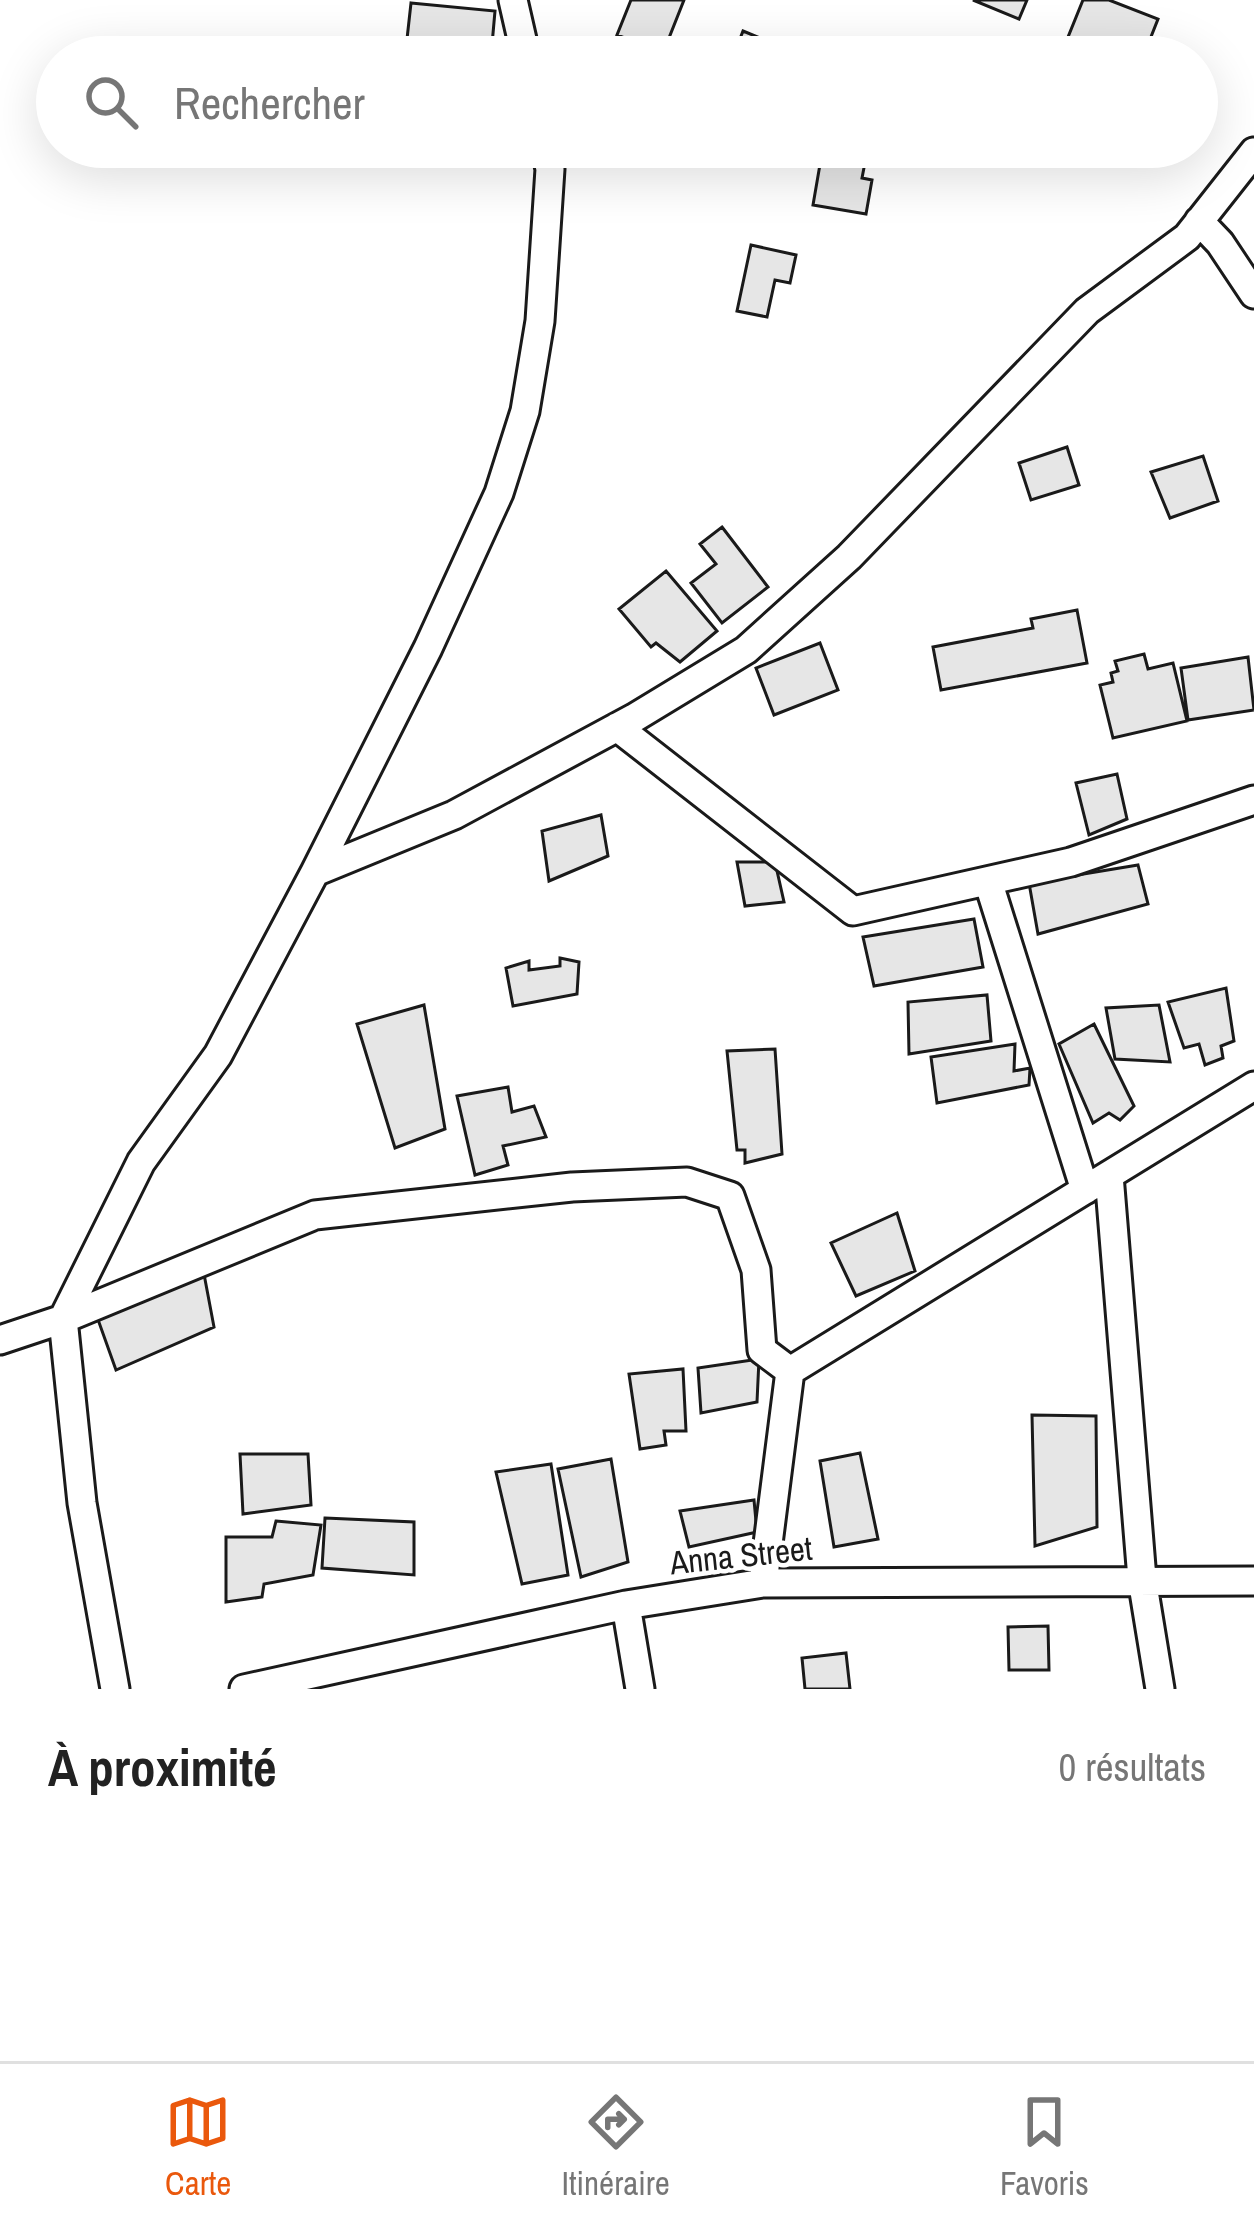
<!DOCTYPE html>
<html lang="fr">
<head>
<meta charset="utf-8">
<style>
	:root { --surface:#fff; --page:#f6f6f6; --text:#222; --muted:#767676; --line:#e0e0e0; --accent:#ea580c }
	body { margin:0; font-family:"Archivo Narrow",sans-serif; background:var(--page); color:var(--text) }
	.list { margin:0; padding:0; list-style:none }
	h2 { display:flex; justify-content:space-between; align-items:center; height:156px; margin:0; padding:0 48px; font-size:51px }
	h2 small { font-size:39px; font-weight:400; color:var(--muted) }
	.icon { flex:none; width:66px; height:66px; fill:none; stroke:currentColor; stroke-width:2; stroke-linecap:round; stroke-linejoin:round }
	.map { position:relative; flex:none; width:1254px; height:1689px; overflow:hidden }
	.search { position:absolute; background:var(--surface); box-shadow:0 12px 48px #0002; left:36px; right:36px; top:36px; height:132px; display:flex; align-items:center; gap:30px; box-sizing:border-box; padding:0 42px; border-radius:66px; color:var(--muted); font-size:45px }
	.sheet { height:372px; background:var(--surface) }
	nav { display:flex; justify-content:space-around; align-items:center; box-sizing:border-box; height:168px; border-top:3px solid var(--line); background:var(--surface); font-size:33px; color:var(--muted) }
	nav a { display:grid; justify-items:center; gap:6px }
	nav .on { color:var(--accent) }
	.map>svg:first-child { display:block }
	.building { fill:#e6e6e6; stroke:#1a1a1a; stroke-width:3 }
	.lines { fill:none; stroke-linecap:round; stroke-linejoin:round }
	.street-casing { stroke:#1a1a1a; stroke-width:33 }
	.street { stroke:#fff; stroke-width:27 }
	.labels { text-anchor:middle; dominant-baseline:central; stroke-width:9; stroke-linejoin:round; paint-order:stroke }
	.street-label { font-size:33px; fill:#1a1a1a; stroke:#fff }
</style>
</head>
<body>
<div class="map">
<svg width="1254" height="1689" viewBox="0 0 1254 1689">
	<rect width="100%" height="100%" fill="#fff"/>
	<!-- building -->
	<path class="building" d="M631 0H684L663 53 617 35Z
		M973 0H1027L1019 19Z
		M1083 0H1109L1158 19 1143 57H1089L1064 47Z
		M411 3 495 11 491 56 439 51 438 57H405Z
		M743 31 806 57H733Z
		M603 147H638L639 155 603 158Z
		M823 147H868L862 178 872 180 866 214 813 205Z
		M751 245 796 255 790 283 775 280 767 317 737 311Z
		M1067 447 1079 485 1031 500 1019 463Z
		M1203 456 1218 501 1170 518 1151 472Z
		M722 527 768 587 722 623 691 583 716 564 700 544Z
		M666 571 717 631 680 662 656 643 651 647 619 609Z
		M1077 610 1087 663 941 690 933 647 1033 628 1031 619Z
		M820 643 838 690 774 715 756 668Z
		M1144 654 1148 669 1173 663 1187 721 1113 738 1100 685 1113 682 1111 673 1118 671 1115 661Z
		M1248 657 1254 710 1188 720 1181 668Z
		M1117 774 1127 819 1089 835 1076 783Z
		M601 815 608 856 549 881 542 831Z
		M737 862H775L784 902 745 906Z
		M1138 865 1148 904 1038 934 1029 883Z
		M974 919 983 967 874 986 863 937Z
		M560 958 579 962 577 994 513 1006 506 968 529 961V970L560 966Z
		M1226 988 1234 1041 1221 1046 1223 1058 1205 1065 1199 1044 1184 1048 1168 1002Z
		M987 995 991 1041 909 1054 908 1002Z
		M424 1005 445 1129 395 1148 357 1024Z
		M1159 1005 1170 1062 1115 1059 1106 1008Z
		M1094 1024 1134 1106 1120 1120 1109 1113 1093 1123 1059 1044Z
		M1015 1044 1014 1071 1030 1068 1029 1085 937 1103 931 1057Z
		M775 1049 782 1154 745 1163V1150H737L727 1051Z
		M508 1087 512 1112 534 1106 546 1137 503 1146 508 1165 475 1175 457 1096Z
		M897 1213 915 1271 856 1296 831 1243Z
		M204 1274 214 1327 116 1370 96 1314Z
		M759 1359 757 1402 701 1413 698 1368Z
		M683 1369 686 1431H664L666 1445 640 1449 629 1374Z
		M1032 1415 1096 1416 1097 1527 1035 1546Z
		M860 1453 878 1539 834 1547 820 1461Z
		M240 1454H308L311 1505 243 1514Z
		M611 1459 628 1562 581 1577 558 1469Z
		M551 1464 568 1575 522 1584 496 1472Z
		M754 1500 757 1532 689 1547 680 1511Z
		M325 1518 414 1522V1575L322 1568Z
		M276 1521 321 1525 313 1575 264 1584 262 1597 226 1602V1537H272Z
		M1048 1626 1049 1670H1009L1008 1627Z
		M846 1653 850 1689H805L802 1658Z"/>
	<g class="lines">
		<!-- street casing -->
		<g class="street-casing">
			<path id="street" d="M513 0 526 57
				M1199 221 1220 243 1254 294
				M617 727 853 911 1071 862 1254 800
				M315 872 454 815 634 718 746 650 849 557 1087 311 1187 237 1254 152
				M988 881 1085 1190
				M1109 1175 1142 1579 1160 1689
				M0 1340 63 1319 315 1215 572 1187 687 1182 730 1196 756 1270 762 1350 790 1371
				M763 1583 790 1371 1254 1086
				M626 1605 640 1689
				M115 1689 82 1503 63 1319 141 1162 218 1055 315 872 428 648 499 493 525 411 540 321 550 169 545 147
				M244 1689 626 1605 763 1583 1254 1581"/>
		</g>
		<!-- street -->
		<use href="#street" class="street"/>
	</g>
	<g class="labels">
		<!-- street labels -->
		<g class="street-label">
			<text transform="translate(741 1555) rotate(-6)">Anna Street</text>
		</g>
	</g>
</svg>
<div class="search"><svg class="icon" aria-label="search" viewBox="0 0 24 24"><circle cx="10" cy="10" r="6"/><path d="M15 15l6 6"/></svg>Rechercher</div>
</div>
<section class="sheet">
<h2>À proximité<small>0 résultats</small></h2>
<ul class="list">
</ul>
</section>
<nav>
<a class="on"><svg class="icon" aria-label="map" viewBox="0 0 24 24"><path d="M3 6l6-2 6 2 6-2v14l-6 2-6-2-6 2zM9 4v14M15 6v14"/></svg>Carte</a>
<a><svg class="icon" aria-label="directions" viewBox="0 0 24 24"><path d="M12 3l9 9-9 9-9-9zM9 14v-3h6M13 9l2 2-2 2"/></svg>Itinéraire</a>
<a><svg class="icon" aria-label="saved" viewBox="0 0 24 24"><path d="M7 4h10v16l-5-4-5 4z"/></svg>Favoris</a>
</nav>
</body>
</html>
